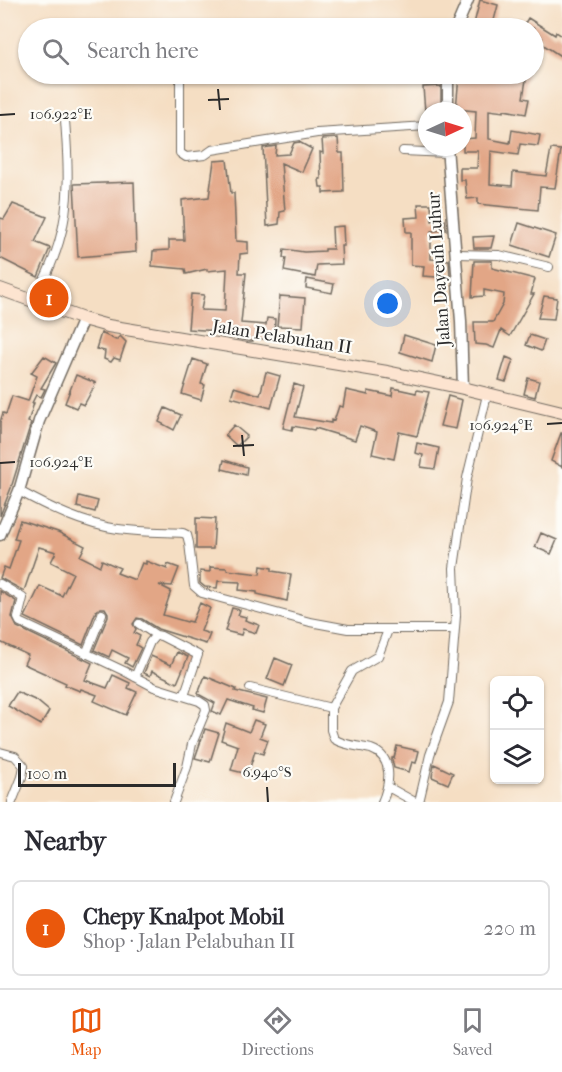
<!DOCTYPE html>
<html lang="en">
<head>
<meta charset="utf-8">
<style>
	:root { --surface:#fff; --page:#f2f2f3; --text:#2b2b33; --muted:#7c7c81; --line:#e1e1e2; --accent:#ea580c }
	body { margin:0; font-family:"IM FELL French Canon",serif; background:var(--page); color:var(--text) }
	.controls { position:absolute; right:18px; bottom:18px; display:grid; overflow:hidden; border-radius:9px; box-shadow:0 2px 4px #0004 }
	.controls button { width:54px; height:54px; display:grid; place-items:center; padding:0; border:0; border-bottom:2px solid var(--line); background:var(--surface); color:var(--text); font:30px sans-serif }
	.compass { position:absolute; left:418px; top:102px; width:54px; height:54px; border-radius:50%; background:var(--surface); box-shadow:0 2px 4px #0004; rotate:86deg }
	.scale { position:absolute; left:18px; bottom:15px; width:158px; box-sizing:border-box; padding-left:6px; border:3px solid #2b2b2b; border-top:0; font-size:16px; line-height:21px; white-space:nowrap; color:#2b2b2b; -webkit-text-stroke:4px #fdfcf7; paint-order:stroke }
	.you { position:absolute; left:388px; top:304px; width:21px; height:21px; margin:-15px; border:4px solid #fff; border-radius:50%; background:#1a73e8; box-shadow:0 0 0 9px #1a73e833 }
	.badge { display:grid; place-items:center; width:39px; height:39px; border-radius:50%; background:var(--accent); color:#fff; font-size:20px; font-weight:700 }
	.pin { position:absolute; translate:-50% -50%; border:3px solid #fff; box-shadow:0 2px 6px #0006 }
	.list { margin:0; padding:0; list-style:none }
	h2 { display:flex; justify-content:space-between; align-items:center; height:78px; margin:0; padding:0 24px; font-size:26px }
	h2 small { font-size:20px; font-weight:400; color:var(--muted) }
	.list li { display:grid; grid-template-columns:39px 1fr auto; gap:18px; align-items:center; box-sizing:border-box; height:96px; margin:0 12px 12px; padding:0 12px; border:2px solid var(--line); border-radius:9px }
	.list b { display:block; font-size:22px; white-space:nowrap }
	.list p { margin:0; font-size:20px; white-space:nowrap; color:var(--muted) }
	.list em { font-size:20px; font-style:normal; color:var(--muted) }
	.icon { flex:none; width:33px; height:33px; fill:none; stroke:currentColor; stroke-width:2; stroke-linecap:round; stroke-linejoin:round }
	.map { position:relative; flex:none; width:562px; height:802px; overflow:hidden }
	.search { position:absolute; background:var(--surface); box-shadow:0 2px 4px #0004; left:18px; right:18px; top:18px; height:66px; display:flex; align-items:center; gap:15px; box-sizing:border-box; padding:0 21px; border-radius:33px; color:var(--muted); font-size:22px }
	.sheet { height:186px; background:var(--surface) }
	nav { display:flex; justify-content:space-around; align-items:center; box-sizing:border-box; height:84px; border-top:2px solid var(--line); background:var(--surface); font-size:16px; color:var(--muted) }
	nav a { display:grid; justify-items:center; gap:3px }
	nav .on { color:var(--accent) }
	.map>svg:first-child { display:block }
	.building { fill:#e2a686 }
	.lines { fill:none; stroke-linecap:round; stroke-linejoin:round }
	.minor-casing { stroke:#726a60; stroke-width:10 }
	.tertiary-casing { stroke:#726a60; stroke-width:13 }
	.secondary-casing { stroke:#726a60; stroke-width:14 }
	.minor { stroke:#fff; stroke-width:8 }
	.tertiary { stroke:#fff; stroke-width:10 }
	.secondary { stroke:#fde4d0; stroke-width:12 }
	.ticks { fill:none; stroke:#2b2b2b; stroke-width:2 }
	.labels { text-anchor:middle; dominant-baseline:central; stroke-width:4.5; stroke-linejoin:round; paint-order:stroke }
	.street-label { font-size:18px; fill:#2b2b2b; stroke:#fdfcf7 }
	.ticks-label { font-size:15px; text-anchor:middle; fill:#2b2b2b; stroke:#fdfcf7; stroke-width:4.5; stroke-linejoin:round; paint-order:stroke }
</style>
</head>
<body>
<div class="map">
<svg width="562" height="802" viewBox="0 0 562 802">
	<rect width="100%" height="100%" fill="#fdfcf7"/>
	<filter id="ink" filterUnits="userSpaceOnUse"><feTurbulence type="fractalNoise" baseFrequency=".0167" numOctaves="2"/><feDisplacementMap in="SourceGraphic" scale="12" xChannelSelector="R" yChannelSelector="G"/><feConvolveMatrix kernelMatrix="1 2 1 2 8 2 1 2 1" color-interpolation-filters="sRGB"/></filter>
	<filter id="wash" filterUnits="userSpaceOnUse"><feTurbulence type="fractalNoise" baseFrequency=".008" numOctaves="4" result="noise"/><feDisplacementMap in="SourceGraphic" scale="24" xChannelSelector="R" yChannelSelector="G"/><feGaussianBlur stdDeviation="1.35" result="paint"/><feColorMatrix in="noise" values="0 0 0 0 0 0 0 0 0 0 0 0 0 0 0 0 0 1.4 0 .05"/><feComposite in="paint" operator="in"/></filter>
	<g filter="url(#wash)">
		<rect width="100%" height="100%" fill="#f5dec3"/>
		<g id="blocks">
			<!-- building -->
			<path class="building" d="M480 0 498 5 492 28H473Z
				M528 18 555 35 556 32 562 36V57L539 42 542 38 534 33V28H522Z
				M490 74H527L523 98 529 99 526 114 504 110V112L489 110V139L510 143 512 130 540 135 538 146 520 144 518 155 491 151 490 184 512 186 513 172 546 176 551 149 561 150 555 188 540 187 538 210 478 204V198L467 199 465 180H460V168H477L478 151H463V139L475 138 476 111 456 109 459 76 489 80Z
				M441 86V111H425L423 87Z
				M338 138 339 153H343L344 192 323 193V187H320L319 179H321L320 152 323 153 322 139Z
				M299 142 312 149 302 172 281 163 285 211 280 212 279 224 267 226 263 148 276 146 275 155 289 154 294 143Z
				M227 160 231 193H234L236 241 248 242V253L240 254 239 273H246L241 323 266 325 267 318 275 319 274 340 253 338V341H250L237 339 236 332 188 329 191 294 204 295 201 310 225 311 227 269 207 271V269L186 274 185 269 152 266 153 251 169 250V240H184L182 200 209 197 214 161Z
				M134 182 136 252 78 257 74 184Z
				M13 204 47 217 35 242 50 248 38 277 0 258V218L4 219Z
				M418 204H431L432 221 445 220 446 230 431 231V259L449 260 450 278 423 276 424 266 411 265V232H406L405 218 419 217Z
				M519 223 556 235 549 257 512 245Z
				M343 226 344 246H341L342 264 317 265 315 277 284 271 286 258H283L284 249 304 252 325 251V249H333L332 227Z
				M494 236 491 248H474L473 237Z
				M474 261H492V268L535 279 531 294H534L510 336 501 330 494 348 486 345 475 344 474 322H493L503 304 504 294 484 290V296L472 297Z
				M307 279 334 284 332 293 306 288Z
				M280 296 305 298 303 327 277 326Z
				M544 296 557 298 554 319 538 318Z
				M101 333 116 340 120 336 126 342 120 360 114 358 111 362 104 359 105 351 96 349Z
				M404 335 436 345 432 362 400 352Z
				M530 335 545 340 541 351 526 345Z
				M44 356 56 363 41 388 45 389 41 397 36 395 32 403H34L28 422 31 423 11 488 0 516V422L3 413 6 414 12 396 28 401 37 376 31 373Z
				M506 357 513 360 506 382 499 380Z
				M193 359 207 364 201 384 205 385 201 400 182 394Z
				M266 372 280 376 271 408 231 397 234 387 260 395Z
				M76 375 96 383 84 405 79 403 76 408 65 403Z
				M528 378 539 381 535 397 524 394Z
				M294 384 303 387 295 417 331 423V420L334 421 339 406 343 407 346 390 368 395V391L392 396 393 388 416 393 417 390 429 392 417 436 399 432 394 459 372 454 377 432 360 426 355 440 315 428 314 430 293 426 292 430 283 428Z
				M448 396 462 400 456 429 440 426Z
				M165 408 181 415 174 430 159 422Z
				M234 425 247 436 237 446 225 435Z
				M561 433H562V467L551 461Z
				M417 443 439 448 435 469 421 467 423 455 415 453Z
				M224 460 247 467 246 475 222 469Z
				M79 496 98 501 95 512 77 507Z
				M196 518 215 519 213 549H196Z
				M20 520 58 532 85 546 80 556 100 566 102 560 120 568 117 573 135 580 142 563 146 564V561L167 569 168 564 179 568 172 586 159 585 171 591 163 615 187 622 188 621 192 622 200 603 210 608 201 631 210 634 206 644 158 629 142 619 137 618 133 624 136 629 134 633 140 636 136 645 141 648 132 667 125 663 128 658 112 650 109 657 94 650 108 616V613L105 608H101L96 611 83 645 25 617 40 586 62 596 73 573 51 562 56 552 39 547 24 591 0 578 4 567 9 569 19 540 14 539Z
				M541 533 557 540 551 554 535 547Z
				M261 566 272 568V571L291 574 287 601 257 594V592L239 590 240 582 218 581 217 588 205 587 200 583V571L210 572V567L227 568V570L260 574Z
				M0 591 16 601 12 617 17 627 92 663 85 680 107 688 113 675 130 683 128 688 137 692 126 715 94 701 97 695 81 689 80 691 65 685 66 683 24 664 28 655 0 642Z
				M232 608 240 610 238 615 246 617 245 620 259 625 256 633 243 629 241 635 225 631Z
				M177 652 188 657 177 683 152 671 150 676 144 673 151 656 171 665Z
				M275 658 292 665 284 686 267 679Z
				M205 676 236 689 235 691 267 699 263 713 252 710 253 708 228 700 221 715 212 711 215 703 198 694Z
				M17 692 37 701 49 711 41 725 8 706Z
				M254 720 265 724 260 737 268 740 263 754 255 751 248 774 231 770 238 746 221 740 226 723 249 732Z
				M205 729 219 733 210 762 195 758Z
				M397 746 419 751 416 763 412 762 409 772 394 768 392 760V758H394Z
				M434 764 453 773 448 784 432 777Z"/>
		</g>
	</g>
	<g filter="url(#ink)">
		<use href="#blocks" fill-opacity="0" stroke="#726a60" stroke-width="1.5"/>
		<g class="lines">
			<!-- minor casing -->
			<g class="minor-casing">
				<path id="minor" d="M180 74V153L186 157 205 155 212 150 317 133 427 126
					M403 151 447 153
					M457 254 499 255 549 267
					M33 302C43 283 53 263 59 242 71 203 68 160 65 120
					M19 491C50 508 83 524 118 529 140 532 162 532 183 533L187 535 189 543 194 586 202 593 310 622 348 629H455
					M0 584 23 598 18 618 20 622 124 671 154 687 199 701 205 705 206 710 192 744 187 767 174 802
					M139 624 156 635
					M86 654 102 614
					M135 677 150 642 156 635 161 636 198 655 184 696
					M250 688 331 708
					M0 752 15 756 24 766 22 777 12 802
					M388 787 415 802
					M382 802C390 784 394 757 371 749 359 746 345 746 334 739L331 730V708L352 671 378 656 388 630
					M419 802 430 755 449 702 456 616 454 568 467 478 487 395"/>
			</g>
			<!-- tertiary casing -->
			<g class="tertiary-casing">
				<path id="tertiary" d="M456 28 468 0
					M448 111V74
					M447 147 461 321 463 388
					M0 535 19 491 39 421 83 319"/>
			</g>
			<!-- secondary casing -->
			<g class="secondary-casing">
				<path id="secondary" d="M0 289 83 319 108 326 387 372 463 388 562 412"/>
			</g>
			<!-- minor -->
			<use href="#minor" class="minor"/>
			<!-- tertiary -->
			<use href="#tertiary" class="tertiary"/>
			<!-- secondary -->
			<use href="#secondary" class="secondary"/>
		</g>
	</g>
	<!-- ticks -->
	<path class="ticks" d="M218 89 220 110M208 100 229 99M0 115 15 114M547 424 562 423M242 435 244 456M233 446 254 445M0 463 15 462M267 787 268 802"/>
	<g class="labels">
		<!-- street labels -->
		<g class="street-label">
			<text transform="translate(439 269) rotate(-94)">Jalan Dayeuh Luhur</text>
			<text transform="translate(282 337) rotate(9)">Jalan Pelabuhan II</text>
		</g>
	</g>
	<g class="ticks-label">
		<text x="61" y="119">106.922°E</text>
		<text x="501" y="430">106.924°E</text>
		<text x="61" y="467">106.924°E</text>
		<text x="267" y="777">6.940°S</text>
	</g>
</svg>
<div class="controls">
<button><svg class="icon" aria-label="locate" viewBox="0 0 24 24"><circle cx="12" cy="12" r="6"/><path d="M12 2v4M12 18v4M2 12h4M18 12h4"/></svg></button>
<button><svg class="icon" aria-label="layers" viewBox="0 0 24 24"><path d="M12 4l9 5-9 5-9-5zM3 14l9 5 9-5"/></svg></button>
</div>
<svg class="compass" viewBox="-18 -18 36 36"><path d="M0-13l5 13h-10z" fill="#e53935"/><path d="M0 13l5-13h-10z" fill="#7c7c81"/></svg>
<div class="scale">100 m</div>
<div class="you"></div>
<div class="pin badge" style="left:49px;top:298px">1</div>
<div class="search"><svg class="icon" aria-label="search" viewBox="0 0 24 24"><circle cx="10" cy="10" r="6"/><path d="M15 15l6 6"/></svg>Search here</div>
</div>
<section class="sheet">
<h2>Nearby<small></small></h2>
<ul class="list">
<li><span class="badge">1</span><div><b>Chepy Knalpot Mobil</b><p>Shop · Jalan Pelabuhan II</p></div><em>220 m</em></li>
</ul>
</section>
<nav>
<a class="on"><svg class="icon" aria-label="map" viewBox="0 0 24 24"><path d="M3 6l6-2 6 2 6-2v14l-6 2-6-2-6 2zM9 4v14M15 6v14"/></svg>Map</a>
<a><svg class="icon" aria-label="directions" viewBox="0 0 24 24"><path d="M12 3l9 9-9 9-9-9zM9 14v-3h6M13 9l2 2-2 2"/></svg>Directions</a>
<a><svg class="icon" aria-label="saved" viewBox="0 0 24 24"><path d="M7 4h10v16l-5-4-5 4z"/></svg>Saved</a>
</nav>
</body>
</html>
